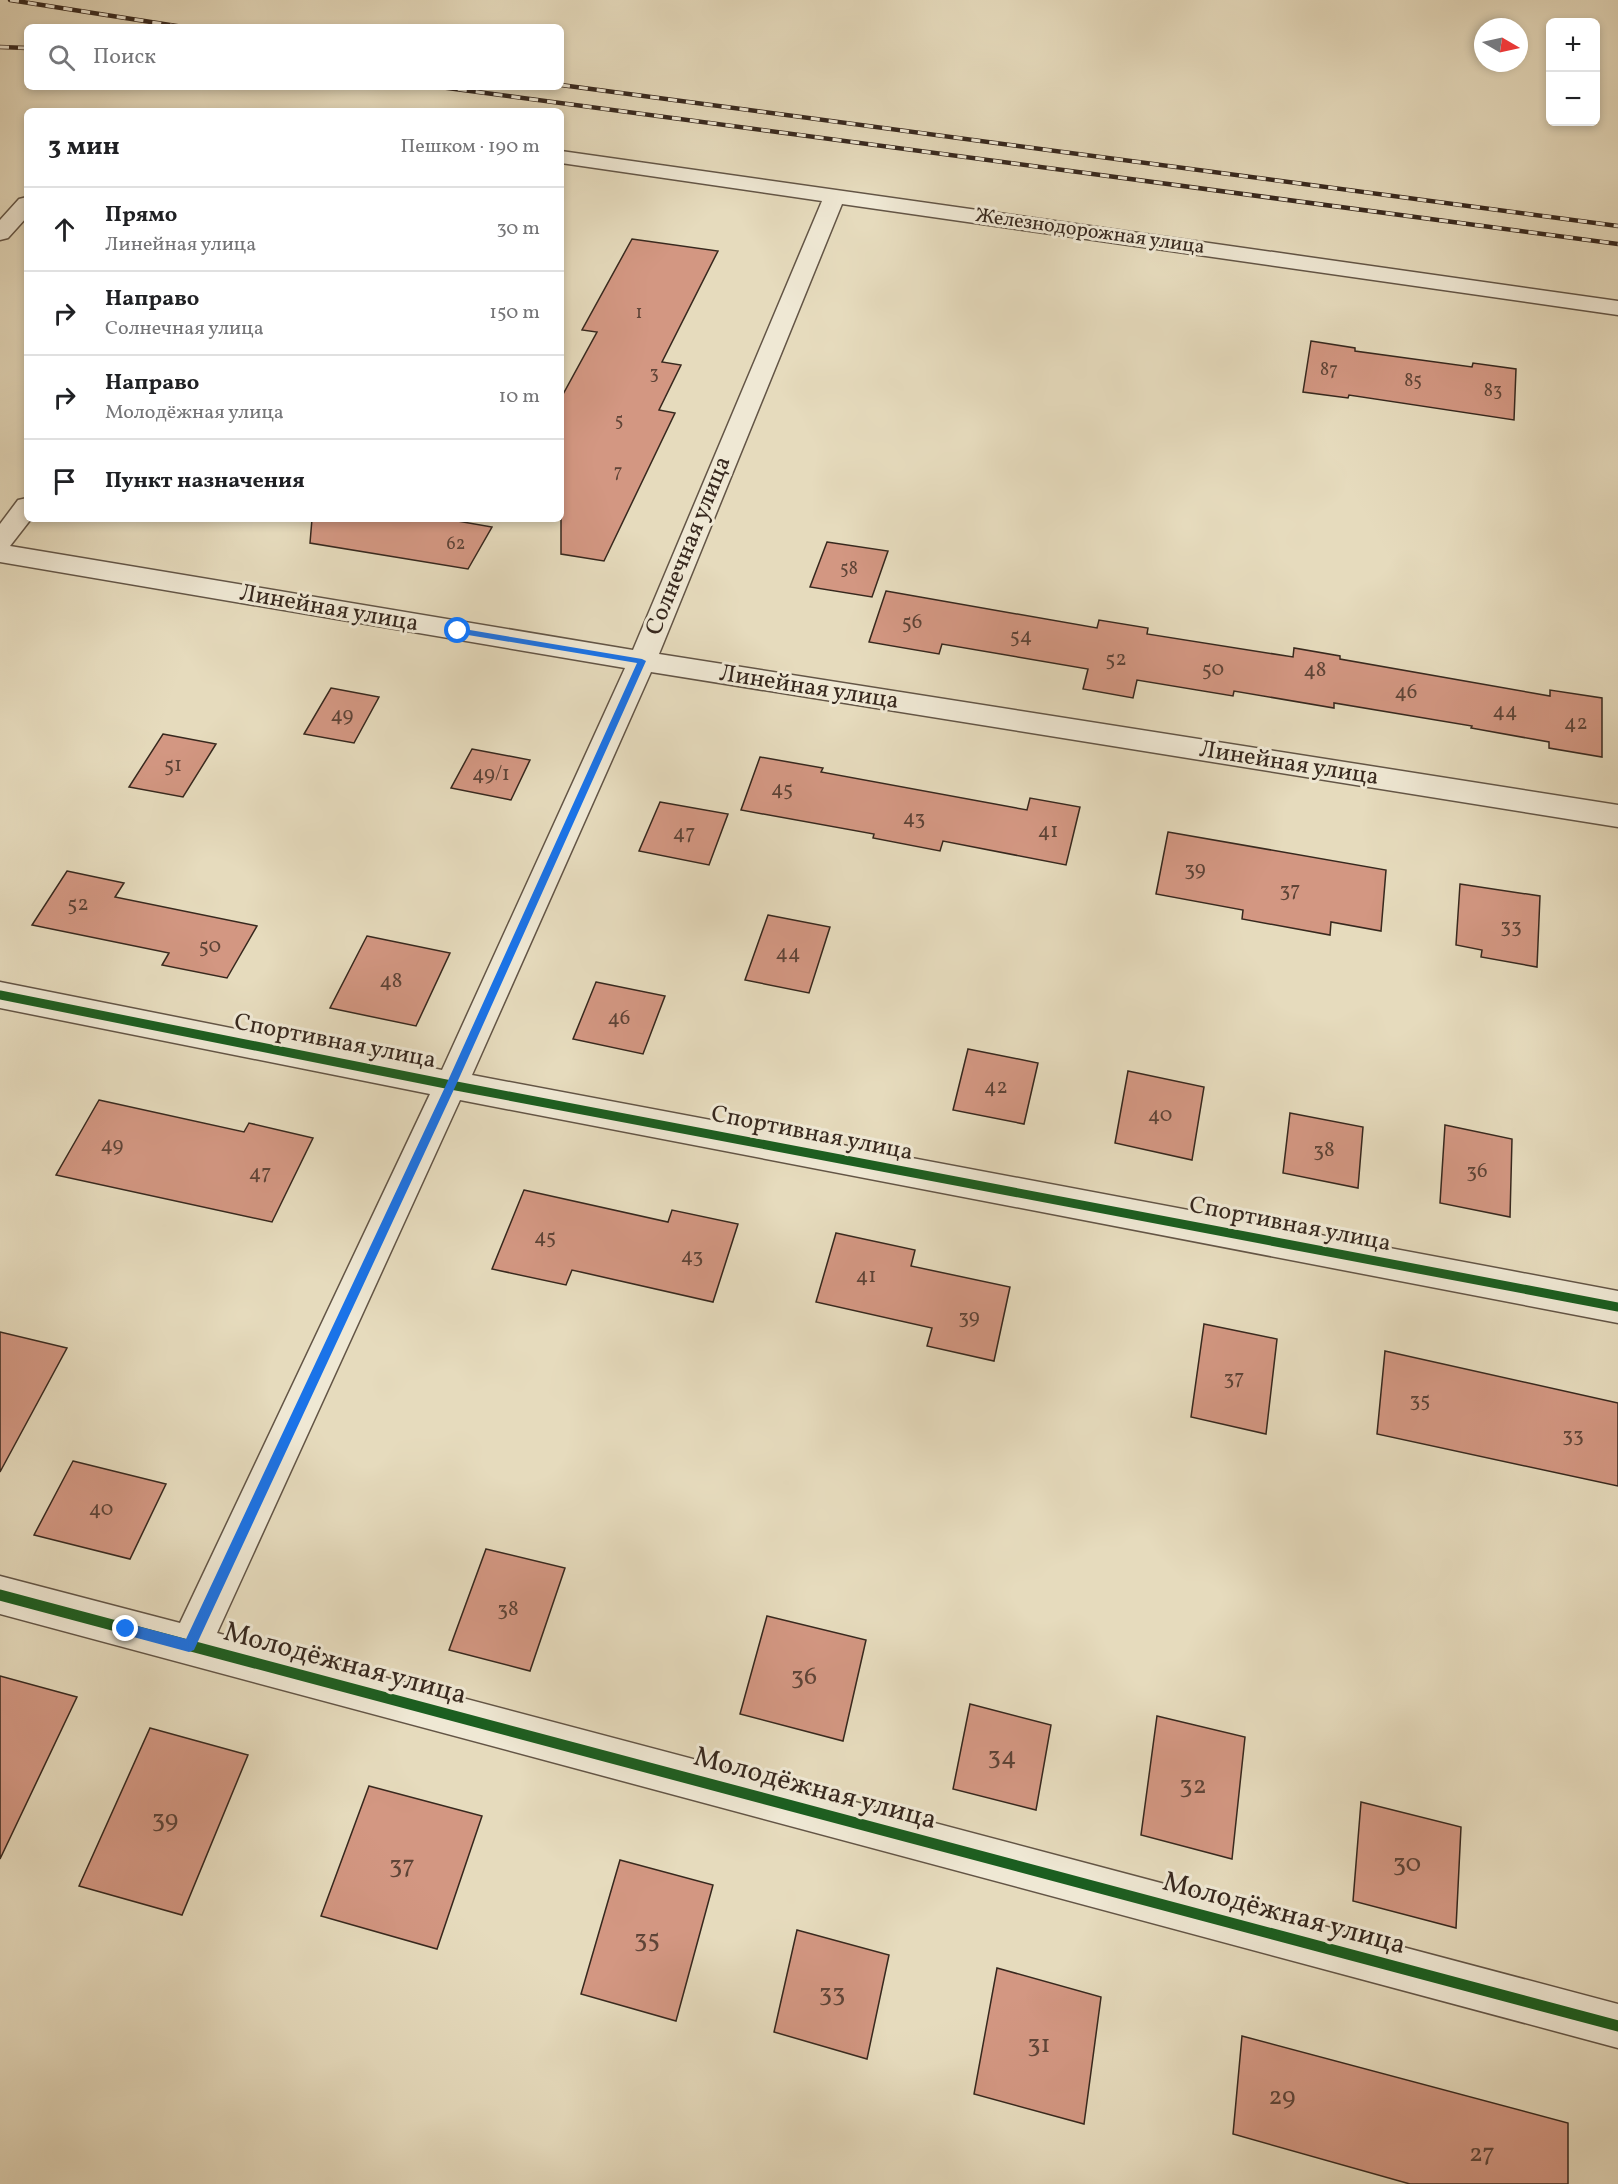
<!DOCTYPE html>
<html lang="ru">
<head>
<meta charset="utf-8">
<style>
	:root { --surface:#fff; --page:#f2f2f2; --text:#202124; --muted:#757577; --line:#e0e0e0 }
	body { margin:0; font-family:Vollkorn,serif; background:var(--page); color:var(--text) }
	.controls { position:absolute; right:18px; top:18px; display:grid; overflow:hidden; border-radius:9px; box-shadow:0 3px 9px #0003 }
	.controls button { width:54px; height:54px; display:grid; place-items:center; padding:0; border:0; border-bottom:2px solid var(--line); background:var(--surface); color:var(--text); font:30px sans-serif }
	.compass { position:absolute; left:1474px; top:18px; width:54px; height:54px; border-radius:50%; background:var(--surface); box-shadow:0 3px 9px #0003; rotate:99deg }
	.stop { position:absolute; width:18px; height:18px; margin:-14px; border:4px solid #1a73e8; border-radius:50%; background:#fff }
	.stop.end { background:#1a73e8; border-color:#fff; box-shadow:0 2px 6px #0008 }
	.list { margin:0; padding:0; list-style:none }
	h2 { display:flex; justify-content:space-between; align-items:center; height:78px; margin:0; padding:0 24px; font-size:26px }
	h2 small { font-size:20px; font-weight:400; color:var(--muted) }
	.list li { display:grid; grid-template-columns:39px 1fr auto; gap:18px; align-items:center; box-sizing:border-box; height:84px; padding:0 24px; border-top:2px solid var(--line) }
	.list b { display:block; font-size:22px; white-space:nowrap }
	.list p { margin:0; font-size:20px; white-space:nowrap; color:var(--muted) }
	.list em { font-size:20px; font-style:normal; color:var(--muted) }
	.icon { flex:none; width:33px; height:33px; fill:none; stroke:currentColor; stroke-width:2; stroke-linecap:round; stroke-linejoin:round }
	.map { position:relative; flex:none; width:1618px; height:2184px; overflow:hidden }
	.search { position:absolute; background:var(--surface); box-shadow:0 3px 9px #0003; left:24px; top:24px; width:540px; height:66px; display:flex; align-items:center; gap:15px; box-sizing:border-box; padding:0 21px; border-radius:9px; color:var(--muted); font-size:22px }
	.panel { position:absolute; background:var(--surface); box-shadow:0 3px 9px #0003; left:24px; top:108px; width:540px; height:414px; border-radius:9px }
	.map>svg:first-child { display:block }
	.building { fill:#d39782; stroke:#37281e; stroke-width:1.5 }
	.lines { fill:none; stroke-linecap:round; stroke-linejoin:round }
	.street-casing { stroke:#635546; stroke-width:3 }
	.street { fill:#efe8d4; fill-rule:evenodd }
	.rail-casing { stroke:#37281e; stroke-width:4.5 }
	.rail { stroke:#efe8d4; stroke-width:3; stroke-dasharray:9; stroke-linecap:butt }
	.cycleway-far1-casing { stroke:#efe8d4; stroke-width:13 }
	.cycleway-casing { stroke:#efe8d4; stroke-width:15 }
	.cycleway-far1 { stroke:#1b5e20; stroke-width:9 }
	.cycleway { stroke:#1b5e20; stroke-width:11 }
	.route { fill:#1a73e8 }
	.labels { text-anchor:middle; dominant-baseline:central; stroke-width:6; stroke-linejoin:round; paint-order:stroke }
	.far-number-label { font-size:18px; fill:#5e4437 }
	.far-street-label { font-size:20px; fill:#37281e; stroke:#efe8d4 }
	.number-label { font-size:21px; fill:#5e4437 }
	.street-label { font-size:24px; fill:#37281e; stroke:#efe8d4 }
	.near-number-label { font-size:26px; fill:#5e4437 }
	.near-street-label { font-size:28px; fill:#37281e; stroke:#efe8d4 }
</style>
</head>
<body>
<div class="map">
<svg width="1618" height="2184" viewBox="0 0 1618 2184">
	<rect width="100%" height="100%" fill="#e6dbbd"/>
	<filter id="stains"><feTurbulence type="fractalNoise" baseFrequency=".00333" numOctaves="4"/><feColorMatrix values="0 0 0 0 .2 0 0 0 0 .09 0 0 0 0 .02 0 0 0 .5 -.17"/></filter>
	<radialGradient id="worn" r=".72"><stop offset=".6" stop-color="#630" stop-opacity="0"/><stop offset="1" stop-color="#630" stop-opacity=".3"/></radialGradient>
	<!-- building -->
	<path class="building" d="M632 239 718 251 662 362 681 365 659 410 675 413 604 561 561 554V398L597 332 582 330Z
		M1311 341 1355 348V351L1472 367 1473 363 1516 369 1514 420 1349 395 1348 398 1303 392Z
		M312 519H446L492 527 468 569 310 543Z
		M827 542 888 551 872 597 810 587Z
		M886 591 1097 628 1099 620 1148 628 1147 634 1293 657 1294 648 1340 656V659L1550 696V690L1602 698V757L1549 748V742L1471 728 1472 726 1334 703V708L1234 691 1233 696 1137 680 1133 698 1083 689 1088 669 942 644 939 654 869 642Z
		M331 688 379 697 354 743 304 734Z
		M163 734 216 744 183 797 129 787Z
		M472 749 530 760 511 800 451 788Z
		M760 757 823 768 821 772 1027 810 1030 798 1080 807 1066 865 943 841 940 851 873 838 874 834 741 810Z
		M660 802 728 814 709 865 639 851Z
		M1168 832 1386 870 1381 931 1331 922 1330 935 1242 919 1243 910 1156 894Z
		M67 871 124 883 115 897 257 926 227 978 162 965 169 953 32 925Z
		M1460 884 1540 896 1537 967 1481 957 1482 950 1456 945Z
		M768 915 830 927 809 993 745 980Z
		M367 936 450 953 416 1026 330 1008Z
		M596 982 665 996 643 1054 573 1039Z
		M968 1049 1038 1063 1024 1124 953 1110Z
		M1128 1071 1204 1087 1192 1160 1115 1143Z
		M99 1100 244 1132 249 1123 313 1138 272 1222 56 1175Z
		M1290 1113 1363 1127 1358 1188 1283 1173Z
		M1445 1125 1512 1139 1510 1217 1440 1203Z
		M524 1190 668 1222 672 1210 738 1224 713 1302 572 1270 566 1285 492 1269Z
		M836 1233 915 1250 911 1266 1010 1287 994 1361 927 1346 932 1328 816 1302Z
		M1204 1324 1277 1339 1266 1434 1191 1417Z
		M0 1332 67 1348 0 1472Z
		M1385 1351 1618 1403V1486L1377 1434Z
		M73 1461 166 1484 130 1559 34 1535Z
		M486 1549 565 1568 530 1671 449 1650Z
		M767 1616 866 1640 843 1741 740 1714Z
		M0 1676 77 1697 0 1859Z
		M970 1704 1051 1725 1036 1810 953 1789Z
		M1157 1716 1245 1737 1232 1859 1141 1835Z
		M150 1728 248 1755 182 1915 79 1886Z
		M369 1786 482 1816 437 1949 321 1916Z
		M1361 1802 1461 1827 1456 1928 1353 1901Z
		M620 1860 713 1885 676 2021 581 1994Z
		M797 1930 889 1955 867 2059 774 2032Z
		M997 1968 1101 1997 1084 2124 974 2094Z
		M1242 2036 1568 2123V2184H1410L1233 2134Z"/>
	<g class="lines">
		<!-- street casing -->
		<g class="street-casing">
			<path id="street" d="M561 151 1618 301V315L842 204 659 654 1618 805V827L651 672 472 1075 1618 1291V1323L460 1100 217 1633 1618 2004V2048L0 1614V1576L180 1623 430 1094 0 1008V982L442 1070 625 668 0 562V524L18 500 27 498V519H31L10 546 633 650 822 201 561 163Z
				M27 197V217L8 238 0 240V220L19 199Z"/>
		</g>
		<!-- street -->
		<use href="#street" class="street"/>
		<!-- rail casing -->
		<g class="rail-casing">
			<path id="rail" d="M10 0 183 27
				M0 47 27 48
				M561 85 1618 226
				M440 87 1618 244"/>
		</g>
		<!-- rail -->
		<use href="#rail" class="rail"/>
		<!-- cycleway-far1 casing -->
		<g class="cycleway-far1-casing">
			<path id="cycleway-far1" d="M0 995 451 1085 1618 1307"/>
		</g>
		<!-- cycleway casing -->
		<g class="cycleway-casing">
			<path id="cycleway" d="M0 1595 1618 2026"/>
		</g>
		<!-- cycleway-far1 -->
		<use href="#cycleway-far1" class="cycleway-far1"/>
		<!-- cycleway -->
		<use href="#cycleway" class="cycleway"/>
	</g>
	<!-- route -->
	<path class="route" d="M458 628 642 659 646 661 456 1085 194 1650 189 1652 126 1635 120 1629 126 1623 186 1639 446 1085 637 663 456 633V629Z"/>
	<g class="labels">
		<!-- far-number labels -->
		<g class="far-number-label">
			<text x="639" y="313">1</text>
			<text x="1329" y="370">87</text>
			<text x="654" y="374">3</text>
			<text x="1413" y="381">85</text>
			<text x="1493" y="391">83</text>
			<text x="619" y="421">5</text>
			<text x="618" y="472">7</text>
			<text x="456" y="544">62</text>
			<text x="849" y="569">58</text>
		</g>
		<!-- far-street labels -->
		<g class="far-street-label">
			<text transform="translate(1090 232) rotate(8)">Железнодорожная улица</text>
		</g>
		<!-- number labels -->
		<g class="number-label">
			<text x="912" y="622">56</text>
			<text x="1021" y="636">54</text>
			<text x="1116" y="659">52</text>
			<text x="1213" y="669">50</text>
			<text x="1315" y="670">48</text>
			<text x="1406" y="692">46</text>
			<text x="1505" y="711">44</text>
			<text x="342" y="715">49</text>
			<text x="1576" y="723">42</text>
			<text x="173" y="765">51</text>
			<text x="491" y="774">49/1</text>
			<text x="782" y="789">45</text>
			<text x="914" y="818">43</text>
			<text x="1048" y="831">41</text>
			<text x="684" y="833">47</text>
			<text x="1195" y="869">39</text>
			<text x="1290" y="890">37</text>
			<text x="78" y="904">52</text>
			<text x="1511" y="926">33</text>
			<text x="210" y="946">50</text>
			<text x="788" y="953">44</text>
			<text x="391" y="981">48</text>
			<text x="619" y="1018">46</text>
			<text x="996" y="1087">42</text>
			<text x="1160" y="1115">40</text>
			<text x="112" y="1145">49</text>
			<text x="1324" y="1150">38</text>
			<text x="1477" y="1171">36</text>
			<text x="260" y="1173">47</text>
			<text x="545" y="1237">45</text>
			<text x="692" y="1256">43</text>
			<text x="866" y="1276">41</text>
			<text x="969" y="1317">39</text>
			<text x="1234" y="1378">37</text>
			<text x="1420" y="1400">35</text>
			<text x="1573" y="1435">33</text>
			<text x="101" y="1509">40</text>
			<text x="508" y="1609">38</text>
		</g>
		<!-- street labels -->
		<g class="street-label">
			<text transform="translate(689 546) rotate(-68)">Солнечная улица</text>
			<text transform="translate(329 609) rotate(10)">Линейная улица</text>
			<text transform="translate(809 688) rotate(9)">Линейная улица</text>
			<text transform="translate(1289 764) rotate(9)">Линейная улица</text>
			<text transform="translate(335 1042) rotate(11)">Спортивная улица</text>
			<text transform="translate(812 1134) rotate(11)">Спортивная улица</text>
			<text transform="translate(1290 1225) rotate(11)">Спортивная улица</text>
		</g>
		<!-- near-number labels -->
		<g class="near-number-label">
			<text x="804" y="1677">36</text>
			<text x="1002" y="1757">34</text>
			<text x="1193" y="1786">32</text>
			<text x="165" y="1820">39</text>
			<text x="1407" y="1864">30</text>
			<text x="402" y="1866">37</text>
			<text x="647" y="1940">35</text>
			<text x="832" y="1994">33</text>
			<text x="1039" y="2045">31</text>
			<text x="1282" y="2097">29</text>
			<text x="1482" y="2154">27</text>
		</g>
		<!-- near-street labels -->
		<g class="near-street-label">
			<text transform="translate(345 1664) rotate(15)">Молодёжная улица</text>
			<text transform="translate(815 1789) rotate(15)">Молодёжная улица</text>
			<text transform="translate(1284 1914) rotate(15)">Молодёжная улица</text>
		</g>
	</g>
	<rect width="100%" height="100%" filter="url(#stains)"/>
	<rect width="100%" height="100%" fill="url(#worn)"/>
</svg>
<div class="controls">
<button>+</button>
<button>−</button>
</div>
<svg class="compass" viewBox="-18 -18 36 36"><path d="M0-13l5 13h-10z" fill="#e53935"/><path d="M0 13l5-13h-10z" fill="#757577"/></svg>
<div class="stop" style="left:458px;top:631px"></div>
<div class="stop end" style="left:126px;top:1629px"></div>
<div class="search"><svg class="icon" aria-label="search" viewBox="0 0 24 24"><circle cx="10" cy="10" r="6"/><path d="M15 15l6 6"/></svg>Поиск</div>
<section class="panel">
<h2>3 мин<small>Пешком · 190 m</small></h2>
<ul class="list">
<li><svg class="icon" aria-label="ahead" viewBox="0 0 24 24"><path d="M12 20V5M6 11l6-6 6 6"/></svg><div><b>Прямо</b><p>Линейная улица</p></div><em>30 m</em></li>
<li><svg class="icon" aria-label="right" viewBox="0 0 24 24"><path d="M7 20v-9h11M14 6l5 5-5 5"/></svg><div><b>Направо</b><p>Солнечная улица</p></div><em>150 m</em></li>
<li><svg class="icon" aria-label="right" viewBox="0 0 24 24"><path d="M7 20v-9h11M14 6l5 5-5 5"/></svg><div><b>Направо</b><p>Молодёжная улица</p></div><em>10 m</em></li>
<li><svg class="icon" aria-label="arrive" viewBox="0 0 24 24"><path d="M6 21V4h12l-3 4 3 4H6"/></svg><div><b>Пункт назначения</b></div></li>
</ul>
</section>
</div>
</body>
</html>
